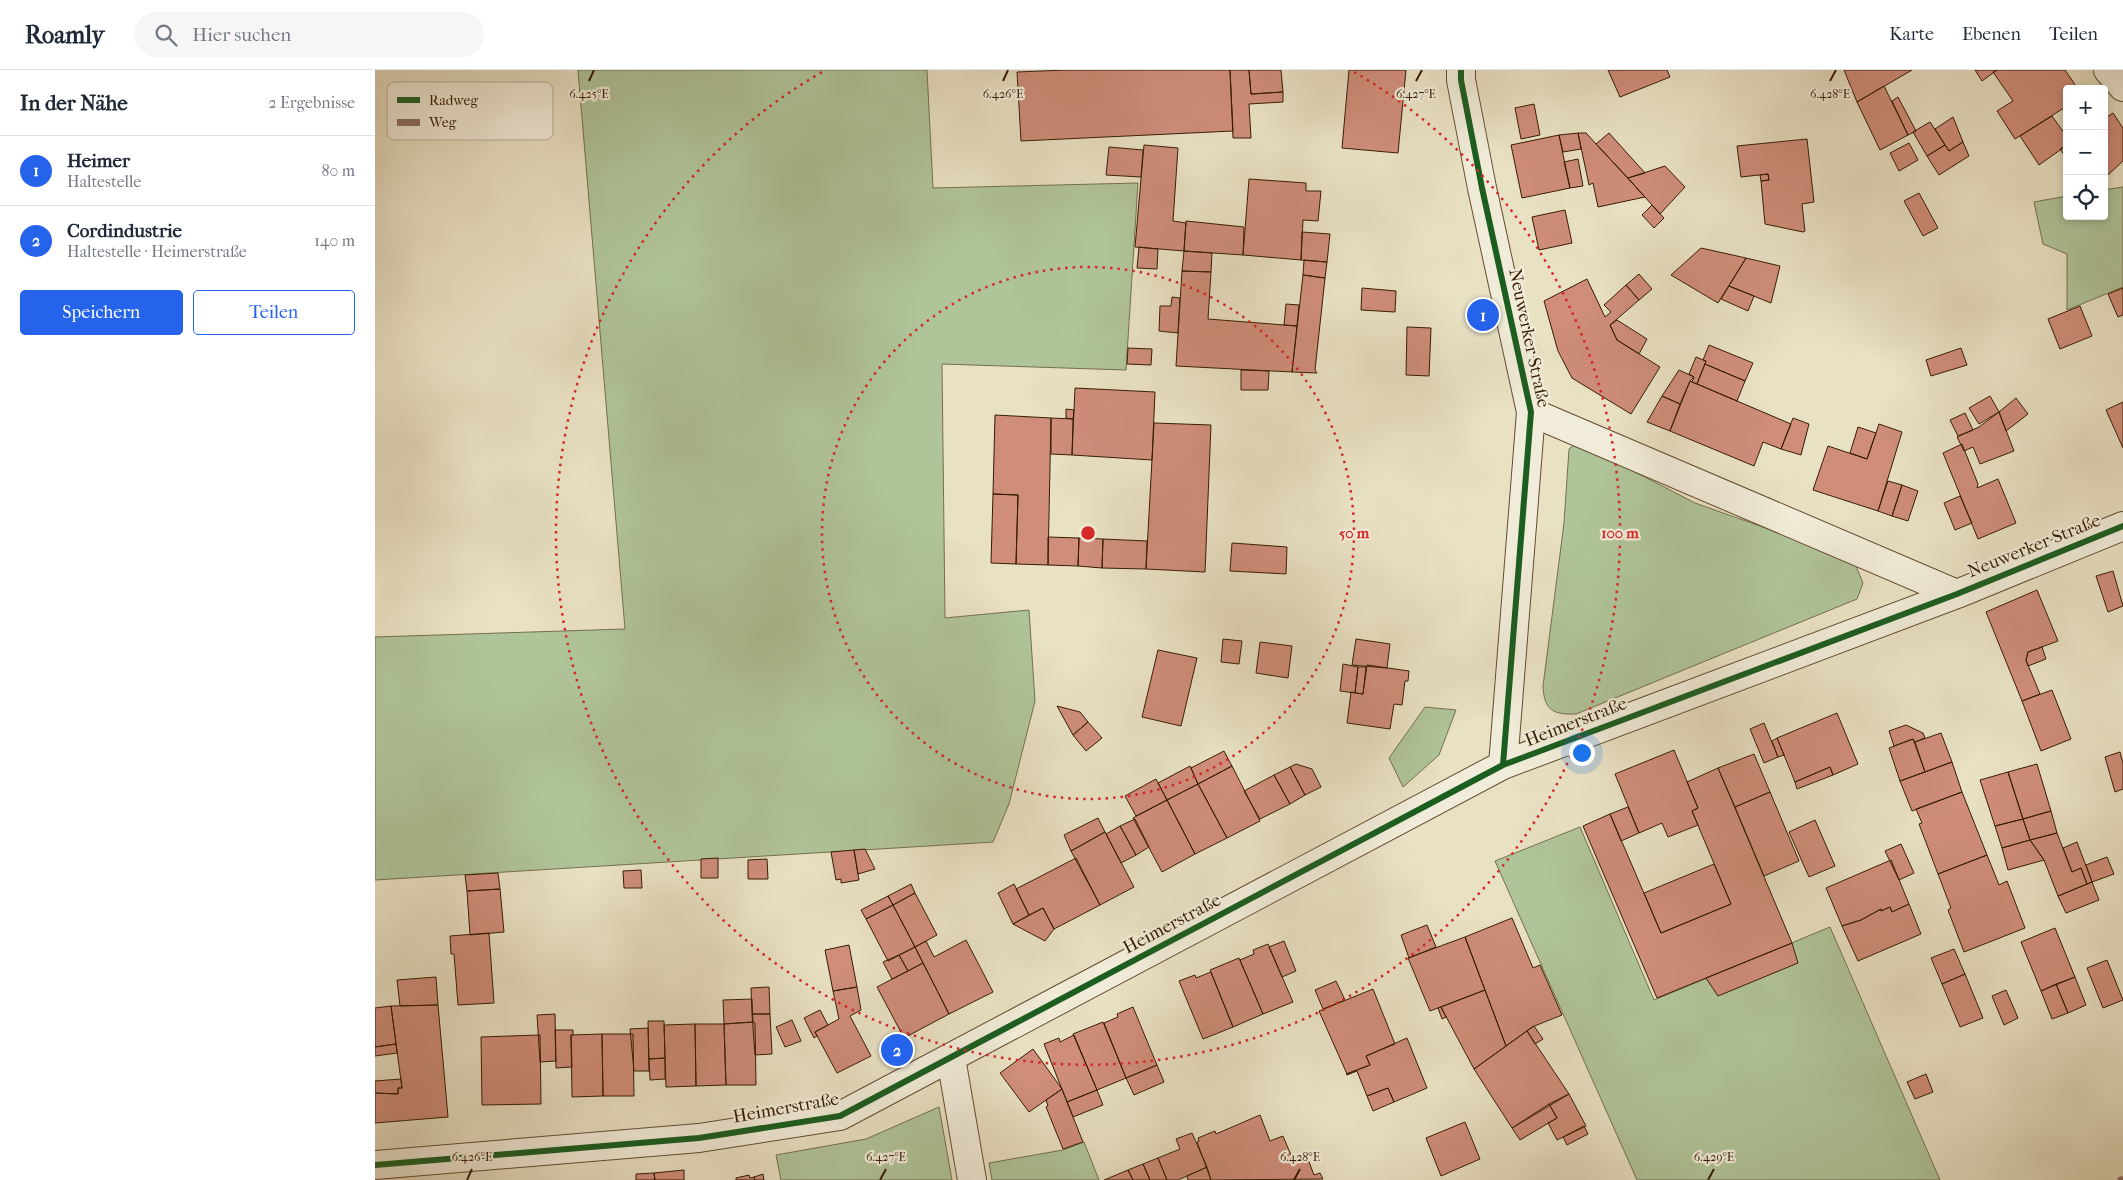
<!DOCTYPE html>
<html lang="de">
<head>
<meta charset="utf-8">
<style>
	:root { --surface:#fff; --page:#f6f6f7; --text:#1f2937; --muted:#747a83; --line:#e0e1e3; --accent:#2563eb }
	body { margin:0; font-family:"IM FELL French Canon",serif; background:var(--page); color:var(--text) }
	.controls { position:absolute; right:15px; top:15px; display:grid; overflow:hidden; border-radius:5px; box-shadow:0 2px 8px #0003 }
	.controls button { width:45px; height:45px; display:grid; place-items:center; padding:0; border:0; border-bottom:1px solid var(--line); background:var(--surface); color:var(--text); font:25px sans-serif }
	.you { position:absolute; left:1206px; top:682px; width:18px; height:18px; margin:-12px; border:4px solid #fff; border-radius:50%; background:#1a73e8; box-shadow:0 0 0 8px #1a73e833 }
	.badge { display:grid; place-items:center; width:32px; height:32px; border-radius:50%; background:var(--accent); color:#fff; font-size:16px; font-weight:700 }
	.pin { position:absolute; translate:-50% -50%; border:2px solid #fff; box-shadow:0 1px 5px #0006 }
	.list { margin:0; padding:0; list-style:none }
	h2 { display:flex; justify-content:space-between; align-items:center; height:65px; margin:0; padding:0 20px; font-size:21px }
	h2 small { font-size:16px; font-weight:400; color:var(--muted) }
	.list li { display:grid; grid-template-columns:32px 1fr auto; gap:15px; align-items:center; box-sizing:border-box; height:70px; padding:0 20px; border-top:1px solid var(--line) }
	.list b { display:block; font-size:19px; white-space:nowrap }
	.list p { margin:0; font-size:16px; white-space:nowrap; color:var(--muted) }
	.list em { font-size:16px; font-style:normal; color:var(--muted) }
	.actions { display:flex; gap:10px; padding:15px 20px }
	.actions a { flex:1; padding:11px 0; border:1px solid var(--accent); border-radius:5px; text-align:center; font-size:18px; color:var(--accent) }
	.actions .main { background:var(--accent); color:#fff }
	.icon { flex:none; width:28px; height:28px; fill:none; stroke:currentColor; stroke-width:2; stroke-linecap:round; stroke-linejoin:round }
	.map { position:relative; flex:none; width:1748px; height:1110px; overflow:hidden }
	header { display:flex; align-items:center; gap:30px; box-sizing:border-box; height:70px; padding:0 25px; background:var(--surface); border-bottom:1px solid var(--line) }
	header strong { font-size:24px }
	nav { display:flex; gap:28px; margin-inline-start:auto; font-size:18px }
	.search { width:350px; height:45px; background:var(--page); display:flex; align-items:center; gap:12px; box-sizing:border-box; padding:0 18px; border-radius:28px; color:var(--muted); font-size:19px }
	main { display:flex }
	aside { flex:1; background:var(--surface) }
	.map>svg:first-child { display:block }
	.green { fill:#b0c499; stroke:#74704e }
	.building { fill:#cf8d7a; stroke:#371c02 }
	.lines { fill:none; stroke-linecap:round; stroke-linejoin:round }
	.minor-casing { stroke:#644d32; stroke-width:30 }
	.minor { stroke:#f1ecd9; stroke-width:28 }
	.quiet { stroke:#8d6e63; stroke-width:5; stroke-dasharray:10 5; stroke-linecap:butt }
	.cycleway-casing { stroke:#f1ecd9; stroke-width:9 }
	.cycleway { stroke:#1b5e20; stroke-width:6 }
	.ticks { fill:none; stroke:#371c02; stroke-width:2 }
	.ring { fill:none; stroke:#d62828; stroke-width:2.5; stroke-dasharray:2.5 5 }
	.labels { text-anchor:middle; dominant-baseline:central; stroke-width:4.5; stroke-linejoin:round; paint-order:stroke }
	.street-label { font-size:18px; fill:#371c02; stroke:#f1ecd9 }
	.key { fill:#f1ecd9; stroke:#b9ae98; stroke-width:1 }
	.key-label { font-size:14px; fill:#371c02 }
	.ticks-label { font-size:12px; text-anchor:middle; fill:#371c02; stroke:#f1ecd9; stroke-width:4.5; stroke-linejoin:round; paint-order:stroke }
	.centre { fill:#d62828; stroke:#f1ecd9; stroke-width:2.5 }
	.ring-label { font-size:15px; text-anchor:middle; font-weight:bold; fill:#d62828; stroke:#f1ecd9; stroke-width:4.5; stroke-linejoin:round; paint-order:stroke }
</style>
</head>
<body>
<header>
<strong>Roamly</strong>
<div class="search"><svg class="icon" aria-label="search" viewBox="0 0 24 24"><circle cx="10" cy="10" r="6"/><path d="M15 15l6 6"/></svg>Hier suchen</div>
<nav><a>Karte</a><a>Ebenen</a><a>Teilen</a></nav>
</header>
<main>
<aside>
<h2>In der Nähe<small>2 Ergebnisse</small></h2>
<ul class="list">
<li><span class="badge">1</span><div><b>Heimer</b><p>Haltestelle</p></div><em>80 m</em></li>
<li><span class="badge">2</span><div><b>Cordindustrie</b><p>Haltestelle · Heimerstraße</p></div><em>140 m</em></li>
</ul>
<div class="actions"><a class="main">Speichern</a><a>Teilen</a></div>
</aside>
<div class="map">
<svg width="1748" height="1110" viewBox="0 0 1748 1110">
	<rect width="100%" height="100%" fill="#e9e1c4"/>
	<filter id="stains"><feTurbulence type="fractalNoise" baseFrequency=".004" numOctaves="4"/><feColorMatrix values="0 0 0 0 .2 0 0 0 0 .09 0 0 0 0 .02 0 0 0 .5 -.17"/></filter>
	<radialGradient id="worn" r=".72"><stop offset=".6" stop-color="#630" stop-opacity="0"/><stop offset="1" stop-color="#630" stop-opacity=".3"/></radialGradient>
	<!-- green -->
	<path class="green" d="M203 0H552L558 118 763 113 751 300 567 294 570 548 654 540 660 631 634 734 618 772 0 810V567L250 559Z
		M1748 117V217L1692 240V184L1668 174 1659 132 1692 126V146H1729V120Z
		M1202 372 1320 433 1478 489 1488 513 1482 529 1201 644C1178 645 1169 640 1168 616L1189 453 1194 379Z
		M1050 637 1081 640 1064 685 1028 717 1014 688Z
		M1205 757 1279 930 1455 857 1565 1110H1262L1120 791Z
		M564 1037 577 1110H406L401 1085 491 1069Z
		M709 1072 724 1110H617L614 1093 688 1080Z"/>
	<!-- building -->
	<path class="building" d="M691 0H855L858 61 646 71 642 2Z
		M855 0H874L876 24 908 22V32L874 34 876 68H858Z
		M874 0H906L908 22 876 24Z
		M974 0H1031L1023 83 967 78Z
		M1233 0H1292L1295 7 1245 27Z
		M1469 0H1537L1482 32Z
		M1600 0H1622L1607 11Z
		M1622 0H1690L1703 19H1692V36L1640 69 1622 41 1638 31 1618 2Z
		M1509 16 1533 65 1505 80 1482 32Z
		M1523 27 1541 61 1533 65 1517 31Z
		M1159 34 1165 65 1146 69 1140 38Z
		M1738 43 1748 58V91L1734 104H1729V49Z
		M1677 46 1692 67V75L1664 95 1645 66Z
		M1578 47 1588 72 1574 81 1560 59Z
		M1555 52 1570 75 1552 86 1538 62Z
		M1203 63H1211L1270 127 1223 137 1218 113 1214 115Z
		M1203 63 1206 79 1188 82 1184 65Z
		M1234 63 1270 103 1253 108 1221 74Z
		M1184 65 1195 118 1147 128 1136 75Z
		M1432 69 1439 132 1427 134 1430 161 1428 162 1390 154 1386 111 1394 110 1393 104 1366 107 1362 76Z
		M1588 72 1594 86 1564 105 1552 86 1570 75 1574 81Z
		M1534 73 1543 90 1524 101 1515 83Z
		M769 75 803 78 798 151 811 153 809 181 760 177Z
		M1692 75V89L1685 79Z
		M734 77 768 80 766 107 731 105Z
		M1203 89 1208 116 1195 118 1189 92Z
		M1290 96 1310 117 1285 144 1253 108Z
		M1393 104 1394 110 1386 111 1385 105Z
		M874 109 931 113V121H946L943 151 928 150 926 190 868 185Z
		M1544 123 1563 158 1548 166 1529 131Z
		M1277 135 1289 148 1279 158 1267 145Z
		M1190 140 1197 173 1164 180 1157 147Z
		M811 151 869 157 868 185 809 181Z
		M927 162 955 164 952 192 926 190Z
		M764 177 783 179 782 199 762 198Z
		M1326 178 1371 188 1343 233 1296 205Z
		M809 181 837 183 836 202 807 201Z
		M1371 188 1405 196 1396 233 1354 216Z
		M929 190 952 192 950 208 928 205Z
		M807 201 836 202 833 249 922 256 917 302 801 296Z
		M1264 204 1277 219 1264 230 1251 215Z
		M928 205 950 208 940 300 942 303 917 302Z
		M1212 209 1230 247 1236 242 1229 235 1251 215 1264 230 1235 255 1242 270 1285 297 1256 344 1197 308 1183 281 1169 231Z
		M1354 216 1379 226 1373 241 1346 229Z
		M987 218 1021 221 1020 242 986 240Z
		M1748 218V245L1743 247 1733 224Z
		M797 227 805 228 803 263 784 261 785 236H796Z
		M911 234 924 235 922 256 909 255Z
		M1705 236 1717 266 1685 279 1673 249Z
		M1242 250 1272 269 1264 284 1242 270 1235 255Z
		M1032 257 1056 258 1054 306 1031 305Z
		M1334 275 1378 293 1370 311 1330 294 1331 291 1328 290Z
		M753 278 777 279 776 295 752 294Z
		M1586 278 1592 295 1556 306 1551 290Z
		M1321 287 1331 291 1322 314 1317 312 1319 307 1314 304Z
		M1330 294 1370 311 1362 331 1322 314Z
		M866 300 894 301 893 320H866Z
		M1304 300 1319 307 1315 311 1305 334 1287 326Z
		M1315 311 1416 354 1406 379 1388 372 1379 396 1295 361Z
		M700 318 780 322 777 390 697 385Z
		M1287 326 1305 334 1295 361 1272 352Z
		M1615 326 1624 342 1604 354 1594 338Z
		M1641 328 1653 344 1631 361 1624 342Z
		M1748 332V378L1731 340Z
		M691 339 699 340 698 349 691 348Z
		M1624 342 1639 381 1605 394 1598 377 1589 381 1582 367 1604 357Z
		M1590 343 1598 360 1583 366 1575 350Z
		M620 345 676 348 673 495 641 494 643 425 618 424Z
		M676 348 698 349 697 385 676 384Z
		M1418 348 1434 354 1426 385 1406 379Z
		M779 353 836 355 830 502 771 499Z
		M1504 354 1527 362 1503 441 1438 420 1453 376 1492 389Z
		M1483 357 1501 363 1492 389 1475 383Z
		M1587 374 1603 414 1602 418 1623 409 1641 453 1603 469 1568 383Z
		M1513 411 1527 415 1517 446 1503 441Z
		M1527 415 1543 421 1533 451 1517 446Z
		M618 424 643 425 641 494 616 493Z
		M1585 426 1597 453 1580 460 1569 433Z
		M673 467 704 468 703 496 673 495Z
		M704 468 728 469 727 498 703 496Z
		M728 469 772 471 771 499 727 498Z
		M857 473 912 477 911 504 855 501Z
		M1738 501 1748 536 1733 542 1721 506Z
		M1662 520 1683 571 1653 582 1651 590 1665 624 1647 631 1611 542Z
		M848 569 867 571 864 594 846 592Z
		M981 569 1015 574 1012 598 977 595Z
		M885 572 917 576 913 608 881 603Z
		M1667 577 1671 589 1653 596 1651 590 1653 582Z
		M783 580 822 588 806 656 767 647Z
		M968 594 983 597 980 623 965 621Z
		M992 595 1034 601 1033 611H1030L1027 635 1019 634 1015 659 972 653 976 622 988 624Z
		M983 597H991L988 624 980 623Z
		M1677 620 1696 669 1666 681 1647 631Z
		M682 636 705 642 713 652 698 665Z
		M1462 643 1483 694 1458 705 1455 697 1420 712 1402 668Z
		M713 652 727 668 711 681 698 665Z
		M1389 653 1403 687 1389 693 1375 659Z
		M1531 655 1548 663 1550 668 1540 672 1538 669 1519 676 1514 661Z
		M1566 663 1577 692 1550 702 1540 672Z
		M1402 668 1409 685 1403 687 1397 671Z
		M1538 669 1550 702 1525 711 1514 678Z
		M1299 680 1323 738 1317 741 1323 755 1293 767 1287 753 1264 763 1240 704Z
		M849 681 857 696 823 714 816 698Z
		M1745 682 1748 693V719L1740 722 1730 687Z
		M1379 684 1395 722 1360 737 1343 698Z
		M1577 692 1587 722 1537 741 1525 711Z
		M921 694 937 699 946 717 930 725 915 697Z
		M1662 694 1676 741 1648 749 1633 702Z
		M815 696 823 714 792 730 783 713Z
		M857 696 885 751 852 768 823 714Z
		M915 697 930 725 915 734 899 705Z
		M1455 697 1458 705 1422 719 1420 712Z
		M1343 698 1417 873 1282 928 1208 756 1235 744 1286 863 1356 834 1317 741 1323 738 1312 712Z
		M1633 702 1648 749 1620 756 1605 710Z
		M899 705 915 734 885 749 869 721Z
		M781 709 792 730 761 746 750 726Z
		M823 714 852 768 820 784 792 730Z
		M1395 722 1424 791 1389 806 1360 737Z
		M1587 722 1612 785 1563 804 1544 754 1547 753 1541 739Z
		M792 730 820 784 787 802 758 748Z
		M1253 737 1264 763 1246 771 1235 744Z
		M1676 741 1682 763 1655 770 1648 749Z
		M723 748 730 762 696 781 689 765Z
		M760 749 774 777 761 785 745 756Z
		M1648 749 1655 770 1627 778 1620 756Z
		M1440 750 1460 796 1434 807 1414 762Z
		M745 756 761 785 746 793 731 764Z
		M730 762 759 817 725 835 696 781Z
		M1682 763 1697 802 1706 798 1712 814 1683 826 1669 790 1655 770Z
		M1655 770 1669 790 1633 800 1627 778Z
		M1702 772 1717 812 1712 814 1706 798 1697 802 1688 778Z
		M1526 774 1539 803 1524 810 1510 781Z
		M490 779 500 799 483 804 479 780Z
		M479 780 484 810 466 813V809L461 810 456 782Z
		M1612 785 1624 815 1632 811 1650 858 1589 882 1573 840 1576 838 1563 804Z
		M1732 787 1739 804 1717 812 1711 795Z
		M343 788V808H326V789Z
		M701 788 725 835 679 859 668 838 654 845 641 819Z
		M392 789 393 809H373V790Z
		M1516 790 1534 834 1517 842 1515 837 1506 841V839L1486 850 1467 856 1451 818Z
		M1339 794 1356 834 1286 863 1269 823Z
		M266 800 267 818H249L248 801Z
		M123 803 125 819 92 821 90 805Z
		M1717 812 1724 830 1691 843 1683 826Z
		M536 814 540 823 518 835 513 826Z
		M639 814 654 845 638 854 623 823Z
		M125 819 129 862 95 865 92 821Z
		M540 823 562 865 540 877 518 835Z
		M513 826 518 835 491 849 486 840Z
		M1534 834 1546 864 1483 891 1467 856 1486 850 1506 839V841L1515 837 1517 842Z
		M518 835 540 877 513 891 491 849Z
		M668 838 679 859 670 871 638 854Z
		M1137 848 1158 898 1165 895 1187 945 1157 957 1131 976 1090 867Z
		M1052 855 1061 877 1034 888 1026 865Z
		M1680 858 1700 907 1666 921 1646 872Z
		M114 863 119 933 83 935 79 884H76L75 866Z
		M1090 867 1110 920 1055 941 1033 888Z
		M591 870 618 922 574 944 540 877 551 871 559 887Z
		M909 871 921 901 907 907 894 877Z
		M1417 873 1423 893 1343 926 1331 908Z
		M893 874 918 932 888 944 865 890 879 884 878 880Z
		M474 875 482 917 458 921 450 880Z
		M540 877 548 893 533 901 524 885Z
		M1579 879 1590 904 1567 914 1556 888Z
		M524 885 533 901 517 909 508 892Z
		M864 888 888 944 858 957 835 900Z
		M1732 890 1748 930 1728 938 1712 898Z
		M548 893 574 944 529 968 502 917Z
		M836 902 858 957 828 969 804 911 820 905 821 908Z
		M1590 904 1608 948 1585 957 1567 914Z
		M61 907 63 935 25 936 22 910Z
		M1700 907 1711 935 1693 943 1681 914Z
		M961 911 970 930 948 939 940 920Z
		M1681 914 1693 943 1677 949 1666 921Z
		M394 917 395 944H377L376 918Z
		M482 917 486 940 475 946 496 986 462 1003 440 962 464 949 458 921Z
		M998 919 1020 974 991 986 995 995 972 1004 944 941Z
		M1110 920 1131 976 1099 999 1066 937Z
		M1631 920 1643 948 1629 955 1617 926Z
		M377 929 378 952 349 954 348 930Z
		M63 935 73 1047 0 1053V1023L23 1024V1018H27L16 936Z
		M16 936 21 974 0 977V938Z
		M758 937 782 995 751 1008 729 953 743 947 742 944Z
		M1066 937 1071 947 1067 949 1063 938Z
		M445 940 453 955 440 962 442 966 439 968 429 948Z
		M180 944 181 991 165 992 162 945Z
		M377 944H395L397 984 380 985Z
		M417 950 426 971 410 977 401 957Z
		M273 951H289L290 988 274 989Z
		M378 952 380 953 381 1015H351L349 954Z
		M728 952 751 1008 722 1020 698 964Z
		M320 954 321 1016 291 1017 289 955Z
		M320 954H349L351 1015 321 1016Z
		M1159 956 1168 969 1160 974 1152 961Z
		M273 958 274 1001H259L255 959Z
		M180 960H198V965H196L197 997 181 998Z
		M1152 961 1194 1024 1137 1058 1099 999Z
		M227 964H258L259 1026H228Z
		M227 964 228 1026 197 1027 196 965Z
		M165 965 166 1034 107 1035 106 967Z
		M699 965 722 1020 692 1032 669 974 684 968 685 972Z
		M1032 968 1052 1018 1019 1032 1013 1018 992 1026 982 1001 972 1005 971 1004 995 995 991 986Z
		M21 974 22 983 0 986V977Z
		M658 979 687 1019 654 1042 625 1003Z
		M290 988V1009L275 1010 274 989Z
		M782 995 789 1012 759 1025 751 1008Z
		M1551 1004 1558 1022 1540 1029 1532 1012Z
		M26 1009 27 1018H23V1024L0 1023V1011Z
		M1013 1018 1019 1032 998 1041 992 1026Z
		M687 1019 708 1072 688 1079 671 1037 673 1036 671 1030Z
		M722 1020 728 1035 698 1047 692 1032Z
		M1194 1024 1211 1056 1182 1070 1173 1053 1182 1048 1174 1034Z
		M1174 1034 1182 1048 1145 1070 1137 1058Z
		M885 1045 895 1071 908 1066 918 1090 931 1084 939 1105 945 1103 948 1109 836 1110 822 1072 824 1071 823 1068 840 1061 841 1064Z
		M1090 1052 1105 1089 1066 1106 1051 1068Z
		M1209 1056 1213 1064 1192 1075 1188 1067Z
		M817 1063 832 1097 803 1110H792L783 1088 805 1079 801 1069Z
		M783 1088 792 1110H775L768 1094Z
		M768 1094 775 1110H758L753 1100Z
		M832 1097 836 1110H813L812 1106Z
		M309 1100V1110H280L279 1103Z
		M753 1100 758 1110H729Z
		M279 1103 280 1110H261V1104Z
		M388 1104 389 1110H380L379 1107Z
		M374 1105 375 1108 379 1107 380 1110H361V1108Z"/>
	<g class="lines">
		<!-- minor casing -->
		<g class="minor-casing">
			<path id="minor" d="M1086 0V10L1107 118 1156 342 1128 695
				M1733 0 1748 17
				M1156 342 1582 524
				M576 988 597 1110
				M0 1095 324 1068 465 1046 1128 695 1582 524 1748 456"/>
		</g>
		<!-- minor -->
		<use href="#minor" class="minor"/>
		<!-- quiet -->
		<path class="quiet" d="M1743 1110 1748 1108"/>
		<!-- cycleway casing -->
		<g class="cycleway-casing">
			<path id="cycleway" d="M1086 0V10L1107 118 1156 342 1128 695
				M0 1095 324 1068 465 1046 1128 695 1582 524 1748 456"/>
		</g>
		<!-- cycleway -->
		<use href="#cycleway" class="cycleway"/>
	</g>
	<!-- ticks -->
	<path class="ticks" d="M214 11 219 0M628 11 633 0M1041 11 1047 0M1455 11 1461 0M92 1110 97 1099M505 1110 511 1099M919 1110 925 1099M1333 1110 1339 1099"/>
	<!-- distance rings -->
	<g class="ring">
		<circle cx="713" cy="463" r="266"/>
		<path d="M979 2A532 532 0 1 1 447 2"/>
	</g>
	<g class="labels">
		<!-- street labels -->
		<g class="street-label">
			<text transform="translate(1154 268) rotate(78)">Neuwerker Straße</text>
			<text transform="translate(1659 476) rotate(-22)">Neuwerker Straße</text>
			<text transform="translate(1201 652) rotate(-21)">Heimerstraße</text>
			<text transform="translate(797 854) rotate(-28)">Heimerstraße</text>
			<text transform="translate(411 1038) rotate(-10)">Heimerstraße</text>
		</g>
	</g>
	<!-- legend -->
	<rect x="12" y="12" width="166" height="58" rx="8" class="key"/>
	<rect x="22" y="27" width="23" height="6" fill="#1b5e20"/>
	<rect x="22" y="49" width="23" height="7" fill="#8d6e63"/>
	<g class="key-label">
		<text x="54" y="35">Radweg</text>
		<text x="54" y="57">Weg</text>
	</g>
	<g class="ticks-label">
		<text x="214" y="28">6.425°E</text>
		<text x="628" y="28">6.426°E</text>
		<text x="1041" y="28">6.427°E</text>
		<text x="1455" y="28">6.428°E</text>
		<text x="97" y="1091">6.426°E</text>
		<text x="511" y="1091">6.427°E</text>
		<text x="925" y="1091">6.428°E</text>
		<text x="1339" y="1091">6.429°E</text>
	</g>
	<circle cx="713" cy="463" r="8" class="centre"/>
	<g class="ring-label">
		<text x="979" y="468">50 m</text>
		<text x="1245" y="468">100 m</text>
	</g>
	<rect width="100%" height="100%" filter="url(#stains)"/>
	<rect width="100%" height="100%" fill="url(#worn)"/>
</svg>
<div class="controls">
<button>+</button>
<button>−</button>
<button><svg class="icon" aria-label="locate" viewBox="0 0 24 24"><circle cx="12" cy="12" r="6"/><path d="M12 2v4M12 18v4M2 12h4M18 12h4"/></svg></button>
</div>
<div class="you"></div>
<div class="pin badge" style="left:1108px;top:245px">1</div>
<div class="pin badge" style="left:522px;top:980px">2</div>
</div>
</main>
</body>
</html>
